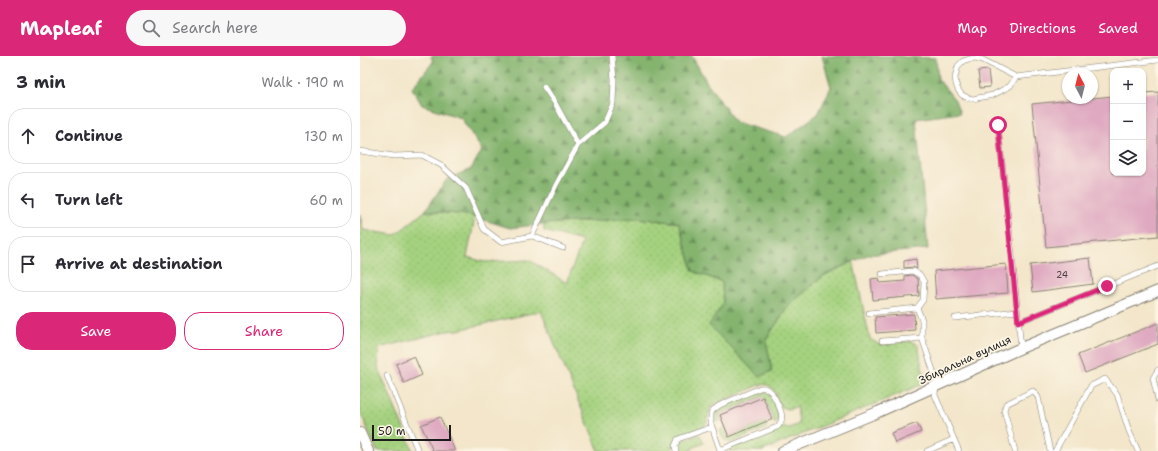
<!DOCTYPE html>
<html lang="en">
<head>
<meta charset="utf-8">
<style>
	:root { --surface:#fff; --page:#f7f7f7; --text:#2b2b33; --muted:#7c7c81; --line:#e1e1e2; --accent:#db2777 }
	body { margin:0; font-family:"Shantell Sans",sans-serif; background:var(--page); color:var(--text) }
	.controls { position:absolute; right:12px; top:12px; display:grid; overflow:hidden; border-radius:8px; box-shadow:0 1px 3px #0004 }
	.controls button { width:36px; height:36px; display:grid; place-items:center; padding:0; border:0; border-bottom:1px solid var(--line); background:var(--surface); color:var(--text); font:20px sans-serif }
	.compass { position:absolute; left:702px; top:12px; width:36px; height:36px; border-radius:50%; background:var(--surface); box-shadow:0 1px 3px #0004; rotate:353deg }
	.scale { position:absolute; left:12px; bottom:10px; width:79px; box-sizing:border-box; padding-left:4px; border:2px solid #1c1c1c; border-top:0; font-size:11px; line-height:14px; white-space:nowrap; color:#1c1c1c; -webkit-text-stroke:3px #fcf5e5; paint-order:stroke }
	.stop { position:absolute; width:12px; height:12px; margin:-9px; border:3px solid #db2777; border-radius:50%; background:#fff }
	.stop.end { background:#db2777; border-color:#fff; box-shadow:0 1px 4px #0008 }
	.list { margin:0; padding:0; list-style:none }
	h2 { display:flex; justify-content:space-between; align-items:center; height:52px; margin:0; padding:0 16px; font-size:17px }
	h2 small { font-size:13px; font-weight:400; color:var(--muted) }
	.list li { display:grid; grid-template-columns:26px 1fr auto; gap:12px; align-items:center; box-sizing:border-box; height:56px; margin:0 8px 8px; padding:0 8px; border:1px solid var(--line); border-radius:16px }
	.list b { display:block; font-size:15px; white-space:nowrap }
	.list em { font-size:13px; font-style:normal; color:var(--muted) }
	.actions { display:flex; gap:8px; padding:12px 16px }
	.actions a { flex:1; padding:9px 0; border:1px solid var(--accent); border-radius:16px; text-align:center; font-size:14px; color:var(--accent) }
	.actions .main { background:var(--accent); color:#fff }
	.icon { flex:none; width:22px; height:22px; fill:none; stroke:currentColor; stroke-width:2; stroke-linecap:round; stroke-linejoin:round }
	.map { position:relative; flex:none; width:798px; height:395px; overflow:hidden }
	header { display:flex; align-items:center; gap:24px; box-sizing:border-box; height:56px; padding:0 20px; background:var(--accent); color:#fff }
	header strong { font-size:19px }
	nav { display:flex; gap:22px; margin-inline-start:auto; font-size:14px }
	.search { width:280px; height:36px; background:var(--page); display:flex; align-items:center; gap:10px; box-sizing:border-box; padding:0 14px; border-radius:22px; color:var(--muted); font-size:15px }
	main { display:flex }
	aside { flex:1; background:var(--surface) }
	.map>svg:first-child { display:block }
	.grass { fill:url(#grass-dots); stroke:#60774e }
	.forest { fill:url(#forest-firs); stroke:#506845 }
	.building { fill:#dfa9c1 }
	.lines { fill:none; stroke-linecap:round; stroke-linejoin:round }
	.lane-casing { stroke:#888173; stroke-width:6 }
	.street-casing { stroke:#888173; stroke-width:12 }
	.lane { stroke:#fff; stroke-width:5 }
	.street { stroke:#fff; stroke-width:10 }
	.route { stroke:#db2777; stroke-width:5 }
	.labels { text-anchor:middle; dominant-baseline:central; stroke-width:3.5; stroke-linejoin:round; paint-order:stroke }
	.number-label { font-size:9px; fill:#4d3f45 }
	.street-label { font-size:11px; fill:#1c1c1c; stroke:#fcf5e5 }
</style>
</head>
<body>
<header>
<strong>Mapleaf</strong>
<div class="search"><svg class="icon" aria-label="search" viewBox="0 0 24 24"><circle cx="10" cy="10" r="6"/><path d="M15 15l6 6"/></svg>Search here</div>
<nav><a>Map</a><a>Directions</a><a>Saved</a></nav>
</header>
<main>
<aside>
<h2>3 min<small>Walk · 190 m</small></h2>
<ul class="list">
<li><svg class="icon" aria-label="ahead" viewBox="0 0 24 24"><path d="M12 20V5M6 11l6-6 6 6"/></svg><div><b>Continue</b></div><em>130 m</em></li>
<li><svg class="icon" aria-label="left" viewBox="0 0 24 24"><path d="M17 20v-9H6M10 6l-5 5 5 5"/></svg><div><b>Turn left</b></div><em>60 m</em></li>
<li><svg class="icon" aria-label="arrive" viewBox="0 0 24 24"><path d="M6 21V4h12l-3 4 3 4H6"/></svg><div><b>Arrive at destination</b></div></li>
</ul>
<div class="actions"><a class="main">Save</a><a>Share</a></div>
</aside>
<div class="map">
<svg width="798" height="395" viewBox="0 0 798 395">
	<defs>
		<pattern id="grass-dots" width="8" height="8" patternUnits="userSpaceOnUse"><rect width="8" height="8" fill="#a5d27f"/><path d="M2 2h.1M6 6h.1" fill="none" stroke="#8db46d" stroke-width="1.8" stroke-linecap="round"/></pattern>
		<pattern id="forest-firs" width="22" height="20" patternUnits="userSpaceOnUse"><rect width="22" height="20" fill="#84b46e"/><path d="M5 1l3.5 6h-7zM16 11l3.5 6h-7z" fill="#6b925a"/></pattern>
	</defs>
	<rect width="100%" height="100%" fill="#fcf5e5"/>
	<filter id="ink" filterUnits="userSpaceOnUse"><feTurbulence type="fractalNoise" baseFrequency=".025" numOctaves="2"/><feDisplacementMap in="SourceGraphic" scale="8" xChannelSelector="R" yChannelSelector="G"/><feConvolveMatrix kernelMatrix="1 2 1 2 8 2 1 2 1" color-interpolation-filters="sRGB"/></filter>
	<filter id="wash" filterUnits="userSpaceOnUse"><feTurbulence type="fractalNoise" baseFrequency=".012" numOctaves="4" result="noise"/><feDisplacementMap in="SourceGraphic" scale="16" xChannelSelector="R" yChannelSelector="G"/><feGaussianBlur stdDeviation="0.9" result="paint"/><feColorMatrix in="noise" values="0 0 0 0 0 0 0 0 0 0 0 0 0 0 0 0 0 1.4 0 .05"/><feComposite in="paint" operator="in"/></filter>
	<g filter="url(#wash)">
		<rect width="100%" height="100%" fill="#f3e6ca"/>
		<!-- grass -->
		<path class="grass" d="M65 155 108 159 115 161 107 201 125 206 169 204 207 227 222 185 184 175V168L278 162 319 167 333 215 362 226 363 248 412 315 406 284 427 251 463 220 493 205 510 283 520 289 551 285 558 289 565 327 402 395H369L370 393 423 371H424L427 373 439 368 437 351 427 353 422 351C415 342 416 326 400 329L353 349C346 357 350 365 344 370 334 378 308 376 313 395H239L181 255 98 274 87 275 19 292 18 311 53 395H17L0 355V158L3 174 35 179Z
			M403 335C413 337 415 350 418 359L419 361 415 368 404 340 359 358 361 364 357 366 356 365 354 358 359 352Z
			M405 366 407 372 372 386C364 387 363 381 360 375L361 373 364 372 369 381Z
			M337 379H340L344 387 332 392V395H319L317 390 320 385Z"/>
		<!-- forest -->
		<path class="forest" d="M71 0H332L346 25 375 66 426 81 458 58 471 31 462 0H542L543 1 576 2 578 23 595 44 600 57 556 63 568 193 507 199 463 220 427 251 406 284 412 315 399 321 349 269 363 248 362 226 333 215 319 167 278 162 184 168 150 172 108 159 65 155 87 123 111 113 122 94 101 62 62 49 52 32 73 6Z"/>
		<g id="blocks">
			<!-- building -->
			<path class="building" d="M628 14 630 31 620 32 618 15Z
				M798 36V180L686 191 672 48 753 40V117H783V37Z
				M730 202 733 228 673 236 670 209Z
				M556 203 557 213 553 211 544 212V205Z
				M646 208 648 237 576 243 574 215Z
				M552 219 558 223 559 240 513 244 511 223 519 222 520 227 545 225V220Z
				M554 258 555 274 516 277 515 261Z
				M798 267V288L725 317 718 299Z
				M54 300 62 319 44 327 36 308Z
				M403 341 412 363 369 381 360 359Z
				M80 361 95 395H73L61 369Z
				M557 367 561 376 535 387 531 377Z"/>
		</g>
	</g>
	<g filter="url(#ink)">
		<use href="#blocks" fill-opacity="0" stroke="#888173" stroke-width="1"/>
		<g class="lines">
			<!-- lane casing -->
			<g class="lane-casing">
				<path id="lane" d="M656 21 650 30 633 39 613 43 608 42 602 39 598 34 596 28 595 22 598 10 603 5 609 3 616 2 623 4 656 21 798 4
					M184 31 195 47 218 89
					M638 69 652 198 661 292
					M0 95 34 100 62 99 81 109 106 132 124 173 141 186 172 180 196 129 218 89 245 66 253 47 254 24 252 0
					M172 180 203 192
					M522 218 553 215 560 219 564 226 563 244 557 252 562 264V282L576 323 575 339 599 395
					M509 257 557 252
					M595 262 657 255
					M658 266 798 210
					M522 285 562 282
					M798 314 793 322 798 344
					M27 320 58 395
					M360 394 417 371C428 362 417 347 412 337 408 333 405 331 400 332L360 349 353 354 351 357V368L360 394 361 395
					M316 395 315 390 318 383 352 371
					M567 395 594 383
					M655 395 644 354 646 348 673 335 678 341 690 395
					M695 395 731 330 745 323 757 338 769 375 778 395"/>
			</g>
			<!-- street casing -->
			<g class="street-casing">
				<path id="street" d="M0 377 8 395
					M423 395 518 356 661 292 798 235"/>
			</g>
			<!-- lane -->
			<use href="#lane" class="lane"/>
			<!-- street -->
			<use href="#street" class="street"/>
		</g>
	</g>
	<g class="lines" filter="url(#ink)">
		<!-- route -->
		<path class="route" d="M638 69 658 266 747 230"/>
	</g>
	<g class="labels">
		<!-- number labels -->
		<g class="number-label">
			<text x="702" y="219">24</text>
		</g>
		<!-- street labels -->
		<g class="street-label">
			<text transform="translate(605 304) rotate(-25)">Збиральна вулиця</text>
		</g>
	</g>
</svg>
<div class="controls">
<button>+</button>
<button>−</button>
<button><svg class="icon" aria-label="layers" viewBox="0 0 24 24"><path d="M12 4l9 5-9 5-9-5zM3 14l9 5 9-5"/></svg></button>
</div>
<svg class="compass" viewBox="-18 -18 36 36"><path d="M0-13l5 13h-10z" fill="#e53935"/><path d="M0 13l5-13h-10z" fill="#7c7c81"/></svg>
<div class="scale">50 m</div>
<div class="stop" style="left:638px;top:69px"></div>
<div class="stop end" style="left:747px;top:230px"></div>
</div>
</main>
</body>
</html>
